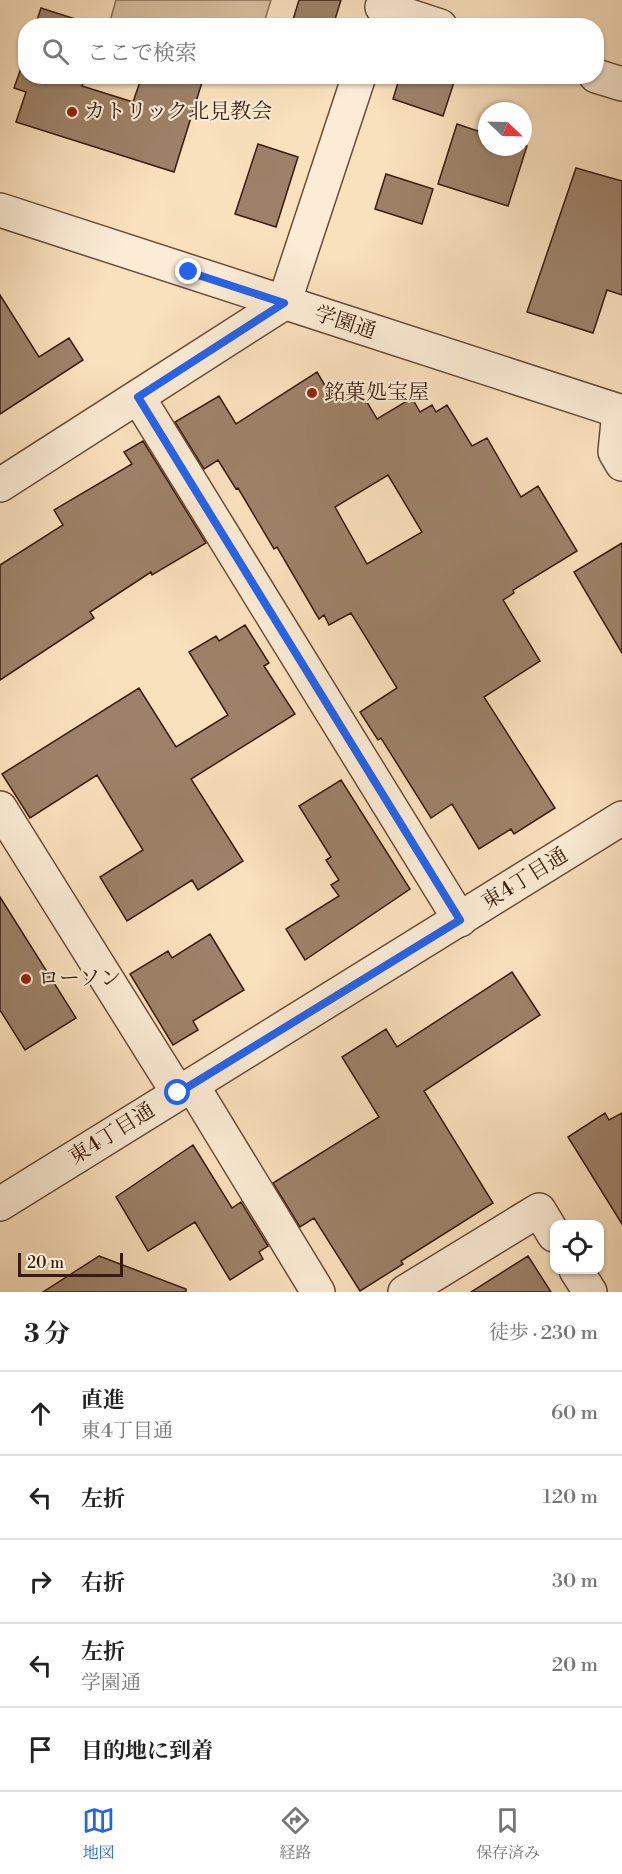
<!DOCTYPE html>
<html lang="ja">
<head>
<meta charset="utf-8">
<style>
	:root { --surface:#fff; --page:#f2f2f2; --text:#222; --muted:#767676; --line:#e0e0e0; --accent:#2563eb }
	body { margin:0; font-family:"Libre Bodoni","Noto Serif JP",serif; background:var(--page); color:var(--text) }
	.controls { position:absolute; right:18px; bottom:18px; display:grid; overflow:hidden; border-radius:12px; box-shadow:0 2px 4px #0004 }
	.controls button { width:54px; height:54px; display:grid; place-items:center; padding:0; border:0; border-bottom:2px solid var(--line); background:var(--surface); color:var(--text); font:30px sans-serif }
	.compass { position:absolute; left:478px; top:102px; width:54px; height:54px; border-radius:50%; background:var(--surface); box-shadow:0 2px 4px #0004; rotate:113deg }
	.scale { position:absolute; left:18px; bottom:15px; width:105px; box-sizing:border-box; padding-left:6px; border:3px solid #391c0d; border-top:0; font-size:16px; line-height:21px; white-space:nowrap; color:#391c0d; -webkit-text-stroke:4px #fcecd5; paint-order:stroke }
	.stop { position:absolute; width:18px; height:18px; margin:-14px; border:4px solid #2563eb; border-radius:50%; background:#fff }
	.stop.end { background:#2563eb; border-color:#fff; box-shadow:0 2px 6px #0008 }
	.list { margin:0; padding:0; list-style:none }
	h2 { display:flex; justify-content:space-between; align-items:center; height:78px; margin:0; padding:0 24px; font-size:26px }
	h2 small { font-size:20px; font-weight:400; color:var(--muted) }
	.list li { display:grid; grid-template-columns:39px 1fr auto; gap:18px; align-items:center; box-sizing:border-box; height:84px; padding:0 24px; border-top:2px solid var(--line) }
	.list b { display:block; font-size:22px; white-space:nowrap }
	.list p { margin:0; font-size:20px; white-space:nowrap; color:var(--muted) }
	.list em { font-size:20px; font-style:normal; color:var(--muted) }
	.icon { flex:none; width:33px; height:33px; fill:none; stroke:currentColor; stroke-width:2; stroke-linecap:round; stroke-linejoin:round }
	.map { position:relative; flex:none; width:622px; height:1292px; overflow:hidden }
	.search { position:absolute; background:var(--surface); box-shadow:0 2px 4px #0004; left:18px; right:18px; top:18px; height:66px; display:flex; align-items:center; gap:15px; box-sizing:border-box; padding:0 21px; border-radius:24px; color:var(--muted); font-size:22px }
	.sheet { height:498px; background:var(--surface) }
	nav { display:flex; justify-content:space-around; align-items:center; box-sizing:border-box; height:84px; border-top:2px solid var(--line); background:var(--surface); font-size:16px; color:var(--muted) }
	nav a { display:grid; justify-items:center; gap:3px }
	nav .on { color:var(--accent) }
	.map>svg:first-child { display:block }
	.green { fill:#d9c0a0; stroke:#896e56; stroke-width:1.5 }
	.building { fill:#9d8269; stroke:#391c0d; stroke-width:1.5; fill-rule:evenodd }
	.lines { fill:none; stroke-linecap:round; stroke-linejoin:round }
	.minor-casing { stroke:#694d39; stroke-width:36 }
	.tertiary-casing { stroke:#694d39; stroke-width:36 }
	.minor { stroke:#fcecd5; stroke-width:33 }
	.tertiary { stroke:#fcecd5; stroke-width:33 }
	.route { stroke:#2563eb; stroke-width:8 }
	.poi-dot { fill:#8f2418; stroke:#fcecd5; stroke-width:2 }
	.labels { text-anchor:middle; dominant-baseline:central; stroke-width:4.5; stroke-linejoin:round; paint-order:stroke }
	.poi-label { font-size:21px; fill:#391c0d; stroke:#fcecd5; text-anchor:start }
	.street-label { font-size:21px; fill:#391c0d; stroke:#fcecd5 }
</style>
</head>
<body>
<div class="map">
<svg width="622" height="1292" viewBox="0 0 622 1292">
	<rect width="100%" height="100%" fill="#fae1be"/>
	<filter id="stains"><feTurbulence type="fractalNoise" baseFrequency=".00333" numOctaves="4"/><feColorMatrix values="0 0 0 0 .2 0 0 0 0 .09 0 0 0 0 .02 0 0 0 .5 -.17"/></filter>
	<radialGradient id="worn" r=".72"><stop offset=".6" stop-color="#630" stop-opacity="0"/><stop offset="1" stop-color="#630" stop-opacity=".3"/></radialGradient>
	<!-- green -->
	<path class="green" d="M116 0H271L263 26 125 25 110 21Z"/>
	<!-- building -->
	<path class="building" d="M299 0H341L333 26 292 23Z
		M41 8 97 26H35Z
		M26 54V76H85L82 86 133 102 142 76H204L174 172 16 122 26 92 14 88Z
		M400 76H456L443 116 393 99Z
		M457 124 487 134V147L527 146 508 206 438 184Z
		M258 144 298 157 276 227 235 214Z
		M576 168 622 181V295L607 290 593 333 527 312Z
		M386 174 433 189 422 224 375 209Z
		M0 295 39 357 69 338 83 360 0 414Z
		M317 372 334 401 358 387 377 419 412 398 420 412 432 405 436 412 447 405 472 446 487 438 521 497 538 486 577 551 513 590 514 593 503 600 540 661 484 697 555 808 514 834 511 829 479 849 452 804 431 818 381 738 378 740 360 712 397 688 351 613 329 625 324 615 319 619 277 547 274 549 238 488 236 489 218 460 204 469 175 422 219 396 236 424ZM388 475 422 532 367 564 335 507Z
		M143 441 206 543 152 575 151 572 90 612 94 618 0 680V565L63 525 54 510 132 464 124 452Z
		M622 543V653L574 572Z
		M245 625 269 663 264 666 295 714 191 779 243 861 198 890 192 880 127 921 100 877 143 850 97 775 30 818 2 774 139 688 176 747 228 715 189 652 216 636 219 641Z
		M341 780 410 889 305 960 286 929 339 896 331 885 339 880 326 860 331 857 299 806Z
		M0 897 76 1018 25 1050 0 1010Z
		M210 934 244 990 193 1021 198 1030 173 1045 130 974 168 951 172 958Z
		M512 972 540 1015 424 1091 493 1203 401 1261 403 1264 360 1291 314 1218 300 1227 273 1183 379 1117 342 1057 386 1029 397 1047Z
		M605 1113 609 1120 622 1113V1224L568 1137Z
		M193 1145 232 1208 241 1202 268 1246 259 1252 263 1259 230 1280 195 1222 148 1251 116 1197Z
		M99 1256 186 1289V1292H43Z
		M528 1256 551 1292H471Z"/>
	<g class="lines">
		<!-- minor casing -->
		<g class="minor-casing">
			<path id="minor" d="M382 7 440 26
				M596 76 622 84
				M138 397 460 920
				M619 411 615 452 622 464
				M0 485 284 303 359 76
				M0 808 178 1093
				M192 1085 318 1292
				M576 1270 590 1292
				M405 1292 539 1210 554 1235"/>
		</g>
		<!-- tertiary casing -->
		<g class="tertiary-casing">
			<path id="tertiary" d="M0 210 622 412
				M0 1204 622 818"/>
		</g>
		<!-- minor -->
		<use href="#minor" class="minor"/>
		<!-- tertiary -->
		<use href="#tertiary" class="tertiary"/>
	</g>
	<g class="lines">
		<!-- route -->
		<path class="route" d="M178 1093 460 920 138 397 284 303 189 272"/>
	</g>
	<!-- markers -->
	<g class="poi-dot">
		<circle cx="72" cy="112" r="6"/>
		<circle cx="312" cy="393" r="6"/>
		<circle cx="26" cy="979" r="6"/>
	</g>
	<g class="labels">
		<!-- poi labels -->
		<g class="poi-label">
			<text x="84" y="112">カトリック北見教会</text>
			<text x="324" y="393">銘菓処宝屋</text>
			<text x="38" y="979">ローソン</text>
		</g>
		<!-- street labels -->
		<g class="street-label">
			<text transform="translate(345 323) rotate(18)">学園通</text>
			<text transform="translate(525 879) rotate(-32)">東4丁目通</text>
			<text transform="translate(112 1134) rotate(-32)">東4丁目通</text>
		</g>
	</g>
	<rect width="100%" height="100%" filter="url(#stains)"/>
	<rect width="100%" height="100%" fill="url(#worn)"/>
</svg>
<div class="controls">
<button><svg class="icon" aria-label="locate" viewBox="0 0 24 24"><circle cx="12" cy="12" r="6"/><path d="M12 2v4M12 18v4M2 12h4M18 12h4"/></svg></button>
</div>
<svg class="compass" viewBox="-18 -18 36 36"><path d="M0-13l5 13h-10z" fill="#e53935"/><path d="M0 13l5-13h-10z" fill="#767676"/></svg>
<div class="scale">20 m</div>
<div class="stop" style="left:178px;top:1093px"></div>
<div class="stop end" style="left:189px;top:272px"></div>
<div class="search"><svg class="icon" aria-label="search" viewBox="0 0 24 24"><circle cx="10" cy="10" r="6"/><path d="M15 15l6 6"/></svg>ここで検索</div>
</div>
<section class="sheet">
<h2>3 分<small>徒歩 · 230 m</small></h2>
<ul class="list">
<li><svg class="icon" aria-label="ahead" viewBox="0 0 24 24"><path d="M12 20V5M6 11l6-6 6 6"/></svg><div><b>直進</b><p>東4丁目通</p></div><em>60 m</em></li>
<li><svg class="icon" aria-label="left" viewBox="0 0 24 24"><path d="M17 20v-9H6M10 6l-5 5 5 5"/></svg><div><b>左折</b></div><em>120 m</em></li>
<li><svg class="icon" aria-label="right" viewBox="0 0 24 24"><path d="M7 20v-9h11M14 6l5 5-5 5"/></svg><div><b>右折</b></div><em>30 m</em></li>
<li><svg class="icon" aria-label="left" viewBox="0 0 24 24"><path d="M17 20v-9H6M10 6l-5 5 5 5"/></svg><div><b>左折</b><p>学園通</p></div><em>20 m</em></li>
<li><svg class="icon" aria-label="arrive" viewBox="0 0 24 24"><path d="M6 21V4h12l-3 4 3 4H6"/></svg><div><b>目的地に到着</b></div></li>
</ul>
</section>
<nav>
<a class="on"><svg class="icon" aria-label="map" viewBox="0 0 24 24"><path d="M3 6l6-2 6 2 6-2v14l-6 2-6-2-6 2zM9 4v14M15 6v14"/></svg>地図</a>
<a><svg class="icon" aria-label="directions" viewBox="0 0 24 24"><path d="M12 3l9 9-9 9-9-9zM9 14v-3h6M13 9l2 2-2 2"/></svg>経路</a>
<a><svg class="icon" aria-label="saved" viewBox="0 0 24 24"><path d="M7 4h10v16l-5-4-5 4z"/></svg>保存済み</a>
</nav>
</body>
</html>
